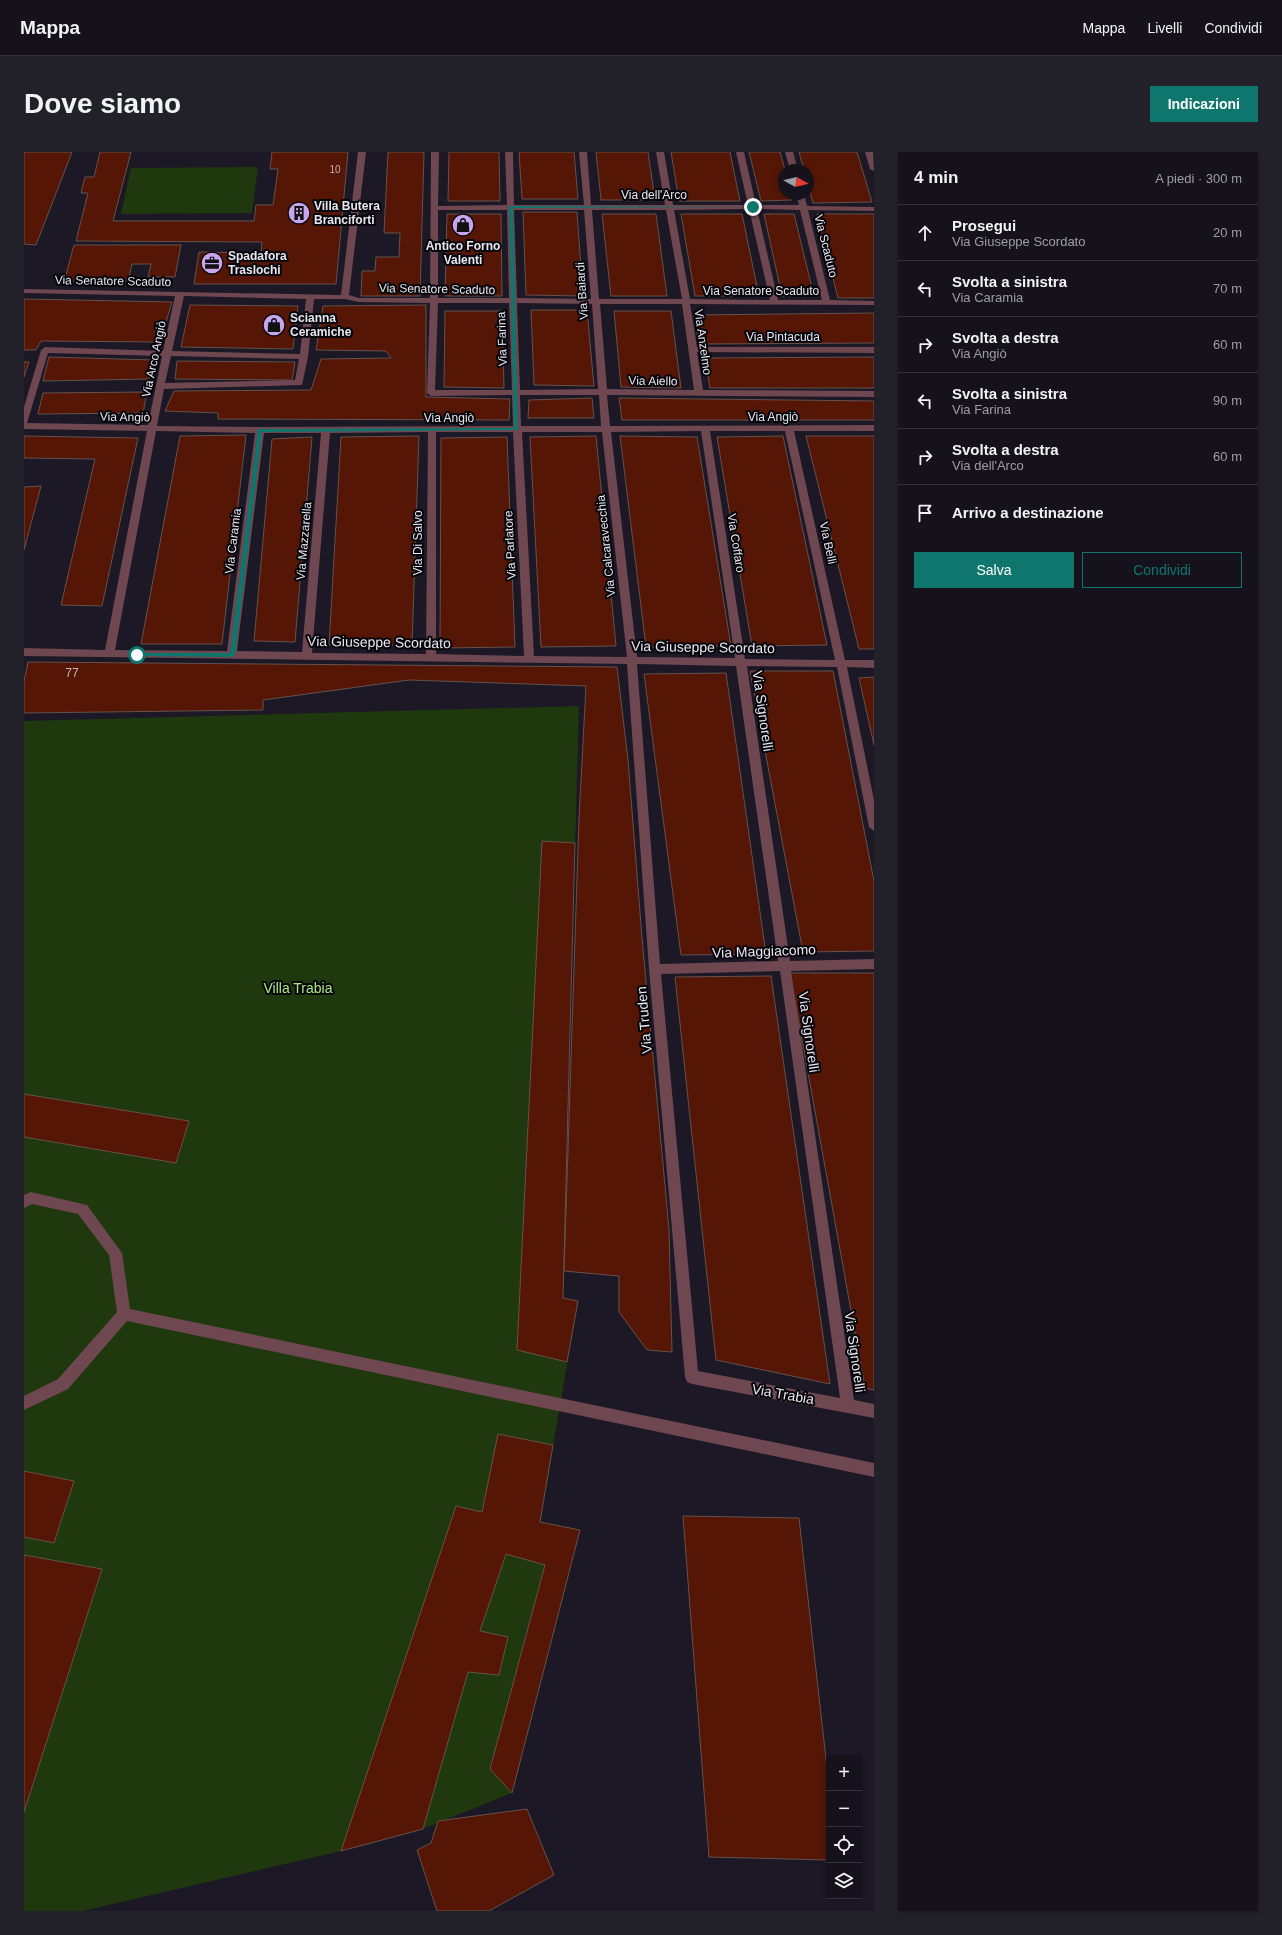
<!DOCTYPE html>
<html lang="it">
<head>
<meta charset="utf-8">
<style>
	:root { --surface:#15121c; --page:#222029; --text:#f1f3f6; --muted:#9d9ea3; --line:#34323b; --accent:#0f766e }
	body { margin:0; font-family:Arial,sans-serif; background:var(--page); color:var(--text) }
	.controls { position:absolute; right:12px; bottom:12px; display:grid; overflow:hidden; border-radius:0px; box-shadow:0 2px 6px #0003 }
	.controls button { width:36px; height:36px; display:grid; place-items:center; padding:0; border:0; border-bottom:1px solid var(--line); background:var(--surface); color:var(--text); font:20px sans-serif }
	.compass { position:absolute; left:754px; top:12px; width:36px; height:36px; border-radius:50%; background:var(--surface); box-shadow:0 2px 6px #0003; rotate:98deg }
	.stop { position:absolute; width:12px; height:12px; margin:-9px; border:3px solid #0f766e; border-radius:50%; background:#fff }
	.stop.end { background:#0f766e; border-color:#fff; box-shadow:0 1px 4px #0008 }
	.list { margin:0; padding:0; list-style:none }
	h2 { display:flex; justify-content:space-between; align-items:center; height:52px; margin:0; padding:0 16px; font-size:17px }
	h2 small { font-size:13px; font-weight:400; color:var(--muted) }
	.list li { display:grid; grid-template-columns:26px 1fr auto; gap:12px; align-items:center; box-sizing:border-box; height:56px; padding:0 16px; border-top:1px solid var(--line) }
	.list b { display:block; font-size:15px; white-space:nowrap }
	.list p { margin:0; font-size:13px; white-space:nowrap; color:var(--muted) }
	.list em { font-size:13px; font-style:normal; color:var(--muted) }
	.actions { display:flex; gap:8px; padding:12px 16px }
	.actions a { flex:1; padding:9px 0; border:1px solid var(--accent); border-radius:0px; text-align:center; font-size:14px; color:var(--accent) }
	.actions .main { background:var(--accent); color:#fff }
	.icon { flex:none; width:22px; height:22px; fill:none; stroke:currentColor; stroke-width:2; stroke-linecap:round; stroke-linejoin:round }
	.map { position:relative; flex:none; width:850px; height:1759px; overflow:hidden; border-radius:0px }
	header { display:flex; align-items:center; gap:24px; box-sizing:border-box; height:56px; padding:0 20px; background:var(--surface); border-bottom:1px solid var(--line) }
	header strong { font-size:19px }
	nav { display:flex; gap:22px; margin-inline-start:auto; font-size:14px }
	.intro { display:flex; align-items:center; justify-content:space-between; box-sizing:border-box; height:96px; padding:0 24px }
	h1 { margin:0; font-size:28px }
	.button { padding:10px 18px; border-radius:0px; background:var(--accent); color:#fff; font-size:14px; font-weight:700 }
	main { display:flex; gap:24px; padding:0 24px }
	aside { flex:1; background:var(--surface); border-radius:0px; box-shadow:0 2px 6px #0003 }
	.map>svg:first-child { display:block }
	.green { fill:#1f380d }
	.building { fill:#561605; stroke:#65524d }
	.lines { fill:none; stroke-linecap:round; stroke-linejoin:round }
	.minor { fill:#6e4751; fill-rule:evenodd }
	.route { fill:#0f766e }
	.labels { text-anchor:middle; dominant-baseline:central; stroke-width:4; stroke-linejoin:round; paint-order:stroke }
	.far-number-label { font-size:10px; fill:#c4b2b5 }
	.far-street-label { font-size:12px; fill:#e8e6f0; stroke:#06050a }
	.far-poi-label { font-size:12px; font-weight:bold; fill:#e8e6f0; stroke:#06050a; text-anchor:start }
	.number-label { font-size:12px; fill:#c4b2b5 }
	.street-label { font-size:14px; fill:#e8e6f0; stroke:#06050a }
	.park-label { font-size:14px; fill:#a9ea80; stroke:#06050a }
</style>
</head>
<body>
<header>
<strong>Mappa</strong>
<nav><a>Mappa</a><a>Livelli</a><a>Condividi</a></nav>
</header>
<div class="intro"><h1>Dove siamo</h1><a class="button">Indicazioni</a></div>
<main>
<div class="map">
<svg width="850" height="1759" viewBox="0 0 850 1759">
	<rect width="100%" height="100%" fill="#1c1826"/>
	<!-- green -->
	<path class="green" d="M234 15 228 61 97 62 107 16Z
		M555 554 539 1137V1146L554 1149 516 1370 556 1378 488 1641 399 1677 317 1699 59 1759H0V569Z"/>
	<!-- building -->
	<path class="building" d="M0 0H48L12 93 0 92Z
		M76 0H107L89 69H230L232 53H249L254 17H246L248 0H324L312 132H170L175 100 237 101 238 90 52 89 64 41H57L61 25H70Z
		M364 0H400L396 144H337L338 119H351L352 105H375L376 81H360Z
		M425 0H475L476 49H424Z
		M495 0H550L554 47H498Z
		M572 0H624L631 48H577Z
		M647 0H706L716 49H655Z
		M725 0H756L761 18 760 42H767L768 48 737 49Z
		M775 0H833L848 50 789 51 784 32V18H780Z
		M499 60H553L559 144 502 143Z
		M423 62H477L478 144H421Z
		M578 62H632L643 144H587Z
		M657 62H718L735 144H671Z
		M740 62H770L790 144H758Z
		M793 62H850V146H814Z
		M50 93H157L151 125H124L127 112H108L104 129 48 130V126H41Z
		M0 147 148 150 136 190 17 189 12 198H0Z
		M166 153 274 154 269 197 157 195Z
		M402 153V245L486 247 485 268 194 267V261L141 259 150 239 287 238 297 207 367 206 362 199 292 198 299 154Z
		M507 158H563L570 234 510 233Z
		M421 159H478L480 236 420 235Z
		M590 159H647L657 236 597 235Z
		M850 161V191L675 192 670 163Z
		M25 205 130 208 125 227 19 229Z
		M850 205V236H686L681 206Z
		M153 209 271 210 268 228 151 227Z
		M0 210H5L0 225Z
		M123 240 119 261 14 262 19 241Z
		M568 246 570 266H504L505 248Z
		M595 246 850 249V268H598Z
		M222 283 198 492H117L156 284Z
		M0 284 114 286 78 454 37 453 71 307 0 306Z
		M395 284 388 493H305L317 285Z
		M572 284 592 494 517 495 506 285Z
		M596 284 673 285 707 494 622 495Z
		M759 284 803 493 728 494 693 285Z
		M782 284H850V497H835Z
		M288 285 271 490 230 489 248 287Z
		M483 285 491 495 416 496 417 286Z
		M17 334 0 398V335Z
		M4 510 593 515 604 608 618 786 645 1077 648 1200 623 1198 595 1160V1124L540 1119 555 666 562 534 385 528 239 548V558L0 561V529Z
		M726 519H809L850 729V799L779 800Z
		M702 521 742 802 657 803 620 522Z
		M850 525V593L835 526Z
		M518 689 551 691 539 1146 554 1149 543 1210 493 1198Z
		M766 821H850V1238L841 1236Z
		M747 824 806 1232 692 1208 651 825Z
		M0 942 165 969 152 1011 0 985Z
		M474 1282 529 1293 516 1370 556 1378 488 1641 466 1617 521 1413 482 1402 456 1479 484 1485 475 1523 444 1520 399 1677 317 1699 432 1354 458 1360Z
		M0 1319 50 1329 30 1391 0 1385Z
		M659 1364 775 1366 805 1634V1708L685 1705Z
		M0 1403 78 1417 0 1660Z
		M503 1657 530 1723 465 1759H413L393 1698 407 1691 414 1669Z"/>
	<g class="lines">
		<!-- minor -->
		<path class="minor" d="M334 0H342L325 143 335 146H406L407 0H415L414 54 483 53 481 0H489L490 53H560L555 0H563L567 53H641L632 0H640L649 53H724L712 0H720L732 53H775L772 42H780L783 54 850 55V59L784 58 806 148 850 149V153L666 152 673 195H850V201L673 200 679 238 850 239V245L583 243 586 274 850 273V279H770L821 508H850V516L823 515 850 648V679L845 675 813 515 723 514 766 809 850 807V817L767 819 830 1248 850 1252V1266L668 1232 663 1230 661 1225 625 817 603 512 0 504V496L81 498 123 279 0 277V255L17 198 21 195 139 199 151 144 0 141V137L317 143ZM725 57 746 148 666 147 650 58ZM733 57 776 58 798 148H754ZM414 58H483L485 146H414ZM490 58H560L567 147 493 146ZM568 58H642L658 147H575ZM160 144 282 147 276 202 148 199ZM290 147H321L335 150 406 151 403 241 407 244 488 243 489 274 236 275 133 274 140 237 278 233 284 205ZM414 151H485L488 238H411ZM493 151 568 152 574 237 496 238ZM576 152H658L670 238 583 237ZM24 201 138 204 124 273 3 271ZM147 204 275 207 271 228 141 231ZM496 243H575L577 274H497ZM132 279 231 281 203 499 91 498ZM677 279 711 506 613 505 587 280ZM686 279H761L811 508 721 507ZM404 280 402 502 288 501 306 281ZM412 280H489L500 504 412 502ZM498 280H578L603 505 510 504ZM240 281H297L278 500 213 499ZM613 512 712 514 754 809 636 812ZM756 819 816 1246 674 1219 637 822Z
			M761 0H769L774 18H766Z
			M841 0H849L850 19 846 17Z
			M7 1040 63 1053 98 1101 106 1157 850 1311V1325L103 1169 44 1237 0 1258V1244L34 1227 93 1160 85 1103 54 1062 8 1052 0 1056V1043Z"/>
	</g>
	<!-- route -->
	<path class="route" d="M485 54 731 55 489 56 494 278 238 280 211 503 208 505 111 504 113 501H206L234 277 490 276Z"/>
	<!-- icons -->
	<defs>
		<g id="building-disc" transform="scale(1.15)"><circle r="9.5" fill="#c9a5ee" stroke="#06050a"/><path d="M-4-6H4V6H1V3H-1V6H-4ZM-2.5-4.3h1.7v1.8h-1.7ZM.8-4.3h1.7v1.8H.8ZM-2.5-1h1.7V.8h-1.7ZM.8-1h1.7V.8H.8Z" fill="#111"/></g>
		<g id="shop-disc" transform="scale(1.15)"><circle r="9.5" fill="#c9a5ee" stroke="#06050a"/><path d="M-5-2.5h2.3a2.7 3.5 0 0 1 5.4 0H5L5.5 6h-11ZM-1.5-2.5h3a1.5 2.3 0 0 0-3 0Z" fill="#111"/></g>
		<g id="office-disc" transform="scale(1.15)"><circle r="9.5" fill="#c9a5ee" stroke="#06050a"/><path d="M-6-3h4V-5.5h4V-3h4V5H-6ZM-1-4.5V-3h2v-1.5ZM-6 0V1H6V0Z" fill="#111"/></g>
	</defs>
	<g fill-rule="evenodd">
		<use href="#building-disc" x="275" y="61"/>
		<use href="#shop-disc" x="439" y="73"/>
		<use href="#office-disc" x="188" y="111"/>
		<use href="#shop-disc" x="250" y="173"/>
	</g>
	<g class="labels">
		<!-- far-number labels -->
		<g class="far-number-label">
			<text x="311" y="17">10</text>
		</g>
		<!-- far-street labels -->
		<g class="far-street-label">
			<text x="630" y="43">Via dell'Arco</text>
			<text transform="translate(802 94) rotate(76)">Via Scaduto</text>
			<text transform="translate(89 129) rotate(1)">Via Senatore Scaduto</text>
			<text transform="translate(413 137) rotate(1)">Via Senatore Scaduto</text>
			<text transform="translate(558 139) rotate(-94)">Via Baiardi</text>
			<text x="737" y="139">Via Senatore Scaduto</text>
			<text x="759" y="185">Via Pintacuda</text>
			<text transform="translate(478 187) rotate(-92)">Via Farina</text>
			<text transform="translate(679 190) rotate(82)">Via Anzelmo</text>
			<text transform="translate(130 207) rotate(-78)">Via Arco Angiò</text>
			<text transform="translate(629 229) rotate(1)">Via Aiello</text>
			<text transform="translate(101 265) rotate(1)">Via Angiò</text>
			<text x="749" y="265">Via Angiò</text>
			<text x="425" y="266">Via Angiò</text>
			<text transform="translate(209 389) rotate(-83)">Via Caramia</text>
			<text transform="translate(280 389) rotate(-85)">Via Mazzarella</text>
			<text transform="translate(394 391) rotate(-90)">Via Di Salvo</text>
			<text transform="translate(712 391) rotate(81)">Via Coffaro</text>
			<text transform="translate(804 391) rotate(78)">Via Belli</text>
			<text transform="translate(486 393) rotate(-93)">Via Parlatore</text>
			<text transform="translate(582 394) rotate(-96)">Via Calcaravecchia</text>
		</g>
		<!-- far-poi labels -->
		<g class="far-poi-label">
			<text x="290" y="54">Villa Butera<tspan x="290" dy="14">Branciforti</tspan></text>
			<text x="439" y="94" text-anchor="middle">Antico Forno<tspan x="439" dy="14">Valenti</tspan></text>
			<text x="204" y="104">Spadafora<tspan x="204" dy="14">Traslochi</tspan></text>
			<text x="266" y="166">Scianna<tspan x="266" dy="14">Ceramiche</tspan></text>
		</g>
		<!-- number labels -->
		<g class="number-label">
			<text x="48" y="521">77</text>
		</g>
		<!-- street labels -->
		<g class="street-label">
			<text transform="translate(355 490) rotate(1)">Via Giuseppe Scordato</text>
			<text transform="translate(679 495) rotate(1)">Via Giuseppe Scordato</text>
			<text transform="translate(739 559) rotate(82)">Via Signorelli</text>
			<text transform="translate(740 799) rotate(-2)">Via Maggiacomo</text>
			<text transform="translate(620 868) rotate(-95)">Via Truden</text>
			<text transform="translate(785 880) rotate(82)">Via Signorelli</text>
			<text transform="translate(831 1200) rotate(82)">Via Signorelli</text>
			<text transform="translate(759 1242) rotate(10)">Via Trabia</text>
		</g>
		<!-- park labels -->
		<g class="park-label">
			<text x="274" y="836">Villa Trabia</text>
		</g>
	</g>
</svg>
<div class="controls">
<button>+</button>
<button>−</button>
<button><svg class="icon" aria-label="locate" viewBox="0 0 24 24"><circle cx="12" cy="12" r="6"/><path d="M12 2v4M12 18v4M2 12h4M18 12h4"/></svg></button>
<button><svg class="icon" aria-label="layers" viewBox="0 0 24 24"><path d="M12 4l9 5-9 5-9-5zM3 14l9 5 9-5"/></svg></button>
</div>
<svg class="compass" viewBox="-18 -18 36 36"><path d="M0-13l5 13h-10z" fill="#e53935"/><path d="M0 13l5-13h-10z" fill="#9d9ea3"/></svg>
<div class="stop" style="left:113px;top:503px"></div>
<div class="stop end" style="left:729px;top:55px"></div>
</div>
<aside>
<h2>4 min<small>A piedi · 300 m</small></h2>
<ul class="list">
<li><svg class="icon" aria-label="ahead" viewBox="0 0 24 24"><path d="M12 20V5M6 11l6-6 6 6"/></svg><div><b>Prosegui</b><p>Via Giuseppe Scordato</p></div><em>20 m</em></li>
<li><svg class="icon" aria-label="left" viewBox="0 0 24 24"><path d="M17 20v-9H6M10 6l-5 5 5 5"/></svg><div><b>Svolta a sinistra</b><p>Via Caramia</p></div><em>70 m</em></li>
<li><svg class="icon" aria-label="right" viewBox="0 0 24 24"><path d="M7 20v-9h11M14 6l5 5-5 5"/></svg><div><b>Svolta a destra</b><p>Via Angiò</p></div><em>60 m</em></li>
<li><svg class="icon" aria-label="left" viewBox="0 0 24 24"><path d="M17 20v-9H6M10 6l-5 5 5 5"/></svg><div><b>Svolta a sinistra</b><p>Via Farina</p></div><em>90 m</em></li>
<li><svg class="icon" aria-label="right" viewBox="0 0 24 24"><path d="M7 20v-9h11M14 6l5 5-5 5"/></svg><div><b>Svolta a destra</b><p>Via dell'Arco</p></div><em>60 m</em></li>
<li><svg class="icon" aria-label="arrive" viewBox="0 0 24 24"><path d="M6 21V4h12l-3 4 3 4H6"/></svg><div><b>Arrivo a destinazione</b></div></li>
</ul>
<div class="actions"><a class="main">Salva</a><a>Condividi</a></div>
</aside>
</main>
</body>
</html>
